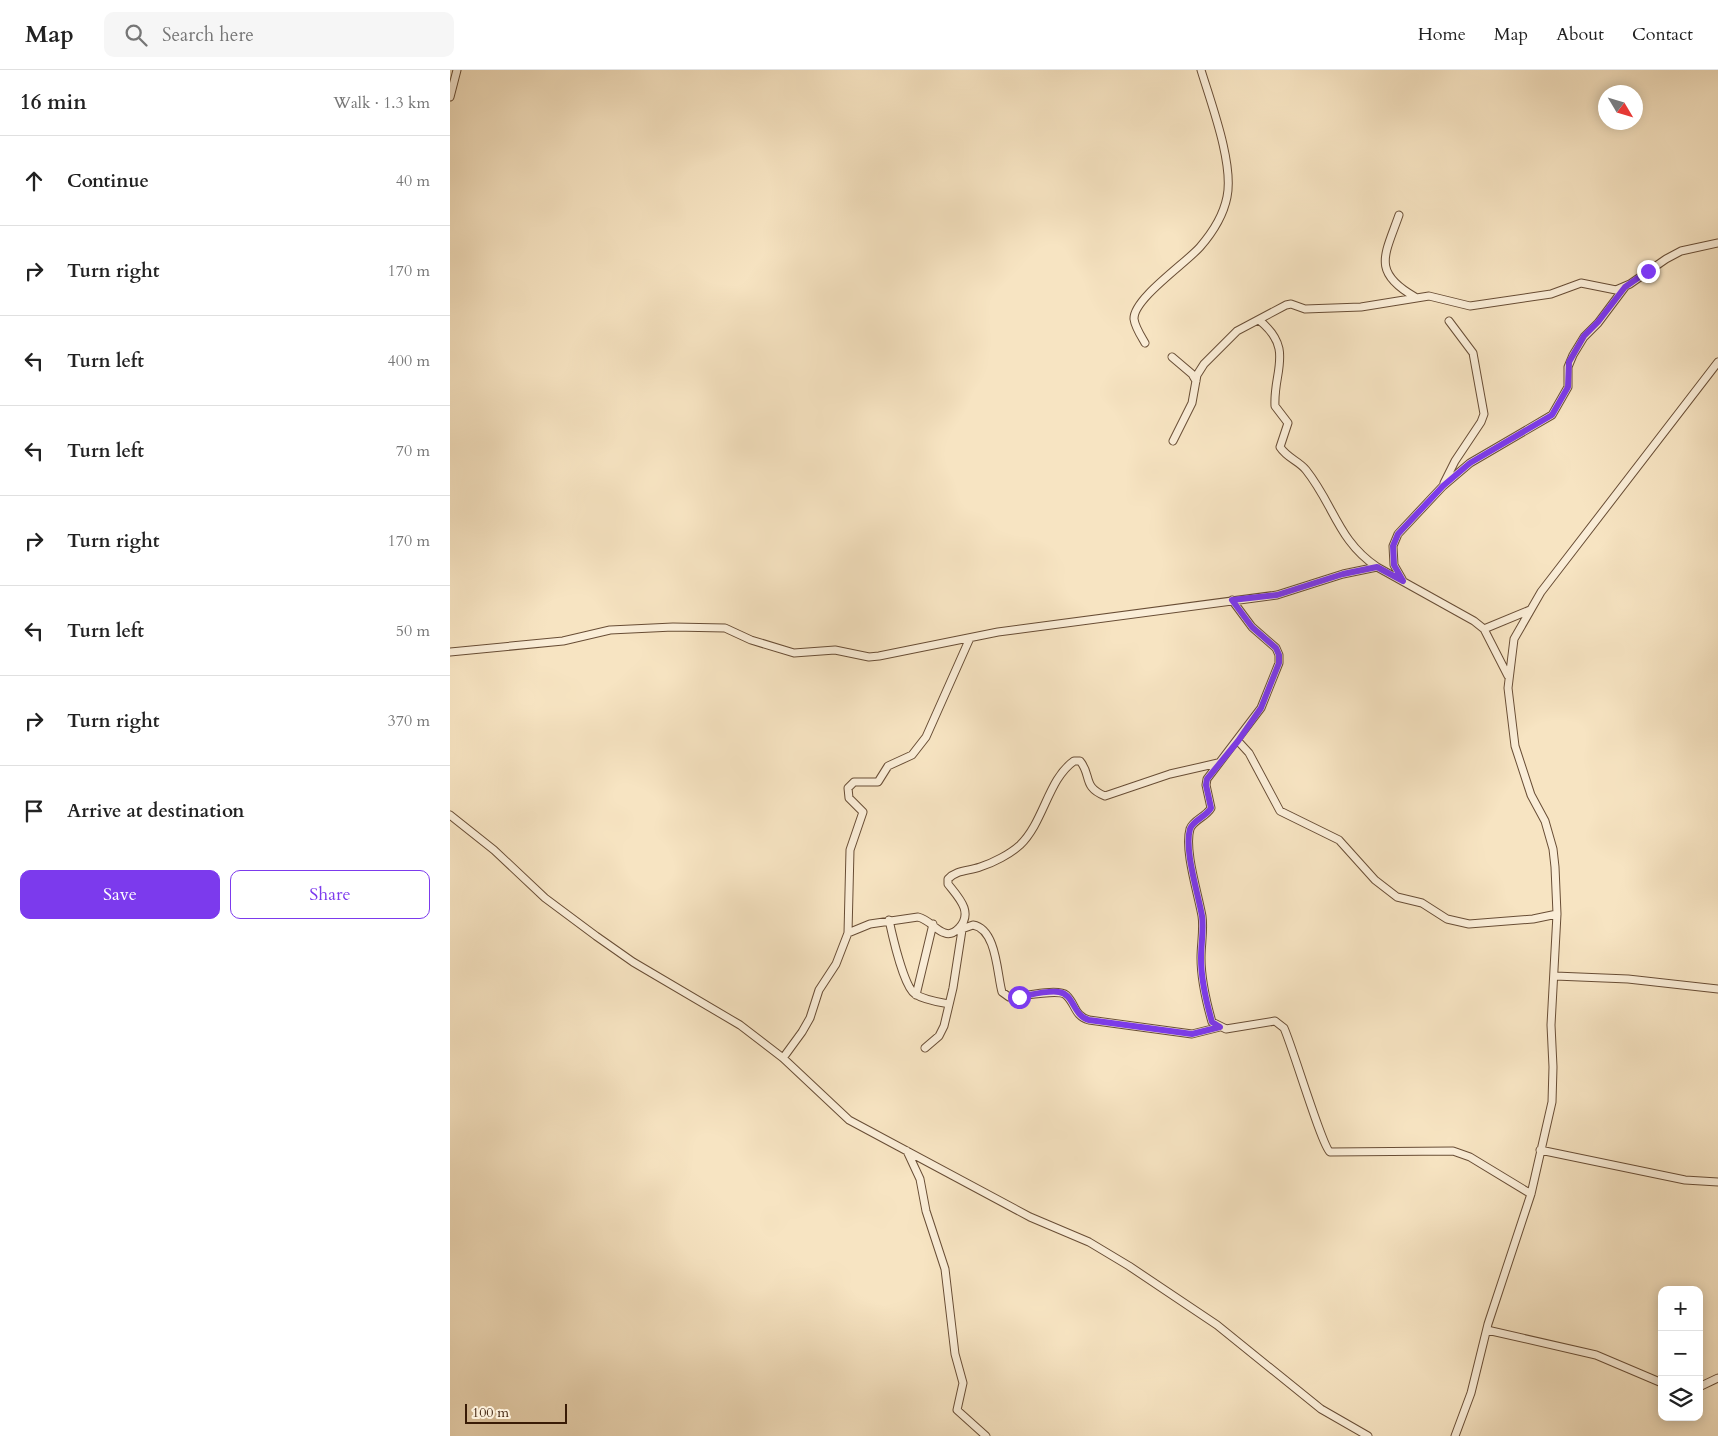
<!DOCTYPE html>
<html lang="en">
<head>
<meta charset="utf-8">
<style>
	:root { --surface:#fff; --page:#f6f6f6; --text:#222; --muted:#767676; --line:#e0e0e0; --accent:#7c3aed }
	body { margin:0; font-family:Cardo,serif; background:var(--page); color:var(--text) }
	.controls { position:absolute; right:15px; bottom:15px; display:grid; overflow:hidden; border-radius:10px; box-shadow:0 2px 12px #0003 }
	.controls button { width:45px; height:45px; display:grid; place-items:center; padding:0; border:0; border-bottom:1px solid var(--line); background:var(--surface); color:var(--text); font:25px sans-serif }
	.compass { position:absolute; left:1148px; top:15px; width:45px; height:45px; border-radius:50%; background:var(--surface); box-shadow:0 2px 12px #0003; rotate:128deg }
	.scale { position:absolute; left:15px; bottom:12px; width:102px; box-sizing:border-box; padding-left:5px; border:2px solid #391b06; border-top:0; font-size:14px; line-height:18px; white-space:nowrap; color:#391b06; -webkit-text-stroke:4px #faedd7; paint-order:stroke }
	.stop { position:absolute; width:15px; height:15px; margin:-11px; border:4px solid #7c3aed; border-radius:50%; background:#fff }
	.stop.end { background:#7c3aed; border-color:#fff; box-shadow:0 1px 5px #0008 }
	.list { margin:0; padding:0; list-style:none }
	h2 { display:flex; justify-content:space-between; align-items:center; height:65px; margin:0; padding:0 20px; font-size:21px }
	h2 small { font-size:16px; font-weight:400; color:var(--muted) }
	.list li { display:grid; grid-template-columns:32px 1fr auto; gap:15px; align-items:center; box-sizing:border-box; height:90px; padding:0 20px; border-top:1px solid var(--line) }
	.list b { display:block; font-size:19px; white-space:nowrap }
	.list em { font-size:16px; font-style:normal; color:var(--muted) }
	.actions { display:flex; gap:10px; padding:15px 20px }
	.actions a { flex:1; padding:11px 0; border:1px solid var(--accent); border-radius:10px; text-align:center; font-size:18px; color:var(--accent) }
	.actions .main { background:var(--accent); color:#fff }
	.icon { flex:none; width:28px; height:28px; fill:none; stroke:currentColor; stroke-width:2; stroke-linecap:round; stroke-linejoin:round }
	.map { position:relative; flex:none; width:1268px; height:1366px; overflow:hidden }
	header { display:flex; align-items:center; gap:30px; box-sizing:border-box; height:70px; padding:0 25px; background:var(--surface); border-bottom:1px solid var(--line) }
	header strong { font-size:24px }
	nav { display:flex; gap:28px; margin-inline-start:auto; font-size:18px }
	.search { width:350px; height:45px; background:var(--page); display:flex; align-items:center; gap:12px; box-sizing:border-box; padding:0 18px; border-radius:10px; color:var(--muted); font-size:19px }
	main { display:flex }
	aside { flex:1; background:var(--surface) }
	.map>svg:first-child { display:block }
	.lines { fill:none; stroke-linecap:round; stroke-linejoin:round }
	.minor-casing { stroke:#684d35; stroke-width:9 }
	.minor { stroke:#faedd7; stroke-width:7 }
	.route { stroke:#7c3aed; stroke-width:6 }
</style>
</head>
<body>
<header>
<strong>Map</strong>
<div class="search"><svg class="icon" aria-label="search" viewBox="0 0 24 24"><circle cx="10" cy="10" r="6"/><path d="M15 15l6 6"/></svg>Search here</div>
<nav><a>Home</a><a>Map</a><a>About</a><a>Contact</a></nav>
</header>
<main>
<aside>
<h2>16 min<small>Walk · 1.3 km</small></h2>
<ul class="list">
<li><svg class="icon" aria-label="ahead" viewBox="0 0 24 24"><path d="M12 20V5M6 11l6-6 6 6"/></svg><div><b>Continue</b></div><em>40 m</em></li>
<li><svg class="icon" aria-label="right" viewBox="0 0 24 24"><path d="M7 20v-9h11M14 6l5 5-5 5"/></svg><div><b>Turn right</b></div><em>170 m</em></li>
<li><svg class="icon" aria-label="left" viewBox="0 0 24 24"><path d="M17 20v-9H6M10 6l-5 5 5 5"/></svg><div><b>Turn left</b></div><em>400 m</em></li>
<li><svg class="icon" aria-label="left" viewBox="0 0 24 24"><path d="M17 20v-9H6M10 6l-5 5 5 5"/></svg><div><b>Turn left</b></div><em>70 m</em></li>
<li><svg class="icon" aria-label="right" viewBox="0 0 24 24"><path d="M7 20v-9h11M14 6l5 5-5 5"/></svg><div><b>Turn right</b></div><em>170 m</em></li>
<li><svg class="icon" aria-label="left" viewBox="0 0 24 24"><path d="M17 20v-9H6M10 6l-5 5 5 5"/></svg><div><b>Turn left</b></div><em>50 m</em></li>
<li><svg class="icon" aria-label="right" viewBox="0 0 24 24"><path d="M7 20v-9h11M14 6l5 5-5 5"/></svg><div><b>Turn right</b></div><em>370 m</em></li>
<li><svg class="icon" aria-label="arrive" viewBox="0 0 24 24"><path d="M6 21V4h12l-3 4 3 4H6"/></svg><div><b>Arrive at destination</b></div></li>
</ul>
<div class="actions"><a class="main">Save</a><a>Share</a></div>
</aside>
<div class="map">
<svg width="1268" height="1366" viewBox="0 0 1268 1366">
	<rect width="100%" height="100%" fill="#f7e4c2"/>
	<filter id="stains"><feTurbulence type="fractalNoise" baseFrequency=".004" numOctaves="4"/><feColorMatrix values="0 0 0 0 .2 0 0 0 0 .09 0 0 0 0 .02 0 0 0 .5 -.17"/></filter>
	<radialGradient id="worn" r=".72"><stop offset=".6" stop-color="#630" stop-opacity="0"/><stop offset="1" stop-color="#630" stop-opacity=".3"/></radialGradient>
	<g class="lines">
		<!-- minor casing -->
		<g class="minor-casing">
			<path id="minor" d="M0 27 7 0
				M949 145C935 185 921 202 965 227
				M809 250C845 279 823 301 825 336L838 353 830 377C837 388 849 391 856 400 884 435 888 471 927 497
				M695 273C691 266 685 257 684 249 683 229 736 193 750 177 763 162 773 147 777 127 784 94 761 33 751 0
				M722 287 742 304 746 311
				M723 371 742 333 747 305 754 294 787 261 836 235 841 234 855 239 911 237 979 226 1020 236 1101 224 1131 213 1166 220 1180 214 1216 189 1231 181 1268 173
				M994 413 1005 391 1031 352 1034 344 1023 283 999 251
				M952 509 944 495 943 476 948 464 993 416 1020 393 1102 345 1118 317V297L1123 285 1134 267 1148 253 1175 217
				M782 530 802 557 826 578 829 585V593L811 638 757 709 756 715 761 738C756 747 743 750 740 759 734 780 748 823 752 846 754 859 751 874 751 888 751 909 756 931 762 952L776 959 825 951 834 958C843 978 872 1076 880 1082L1003 1081 1020 1087 1081 1124
				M1034 559 1080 540
				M0 582 113 571 160 560 223 557 275 558 301 570 344 583 385 580 419 587 429 586 548 562 827 525 893 504 927 497 1024 551 1034 559 1058 606
				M788 671 799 683 830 741 889 770 925 810 947 827 972 833 997 849 1019 854 1083 849 1107 844
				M0 745 44 780 95 828 146 866 183 892 290 955 333 988 399 1050 580 1147 639 1172 679 1196 767 1255 871 1339 918 1366
				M439 850C442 864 454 917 465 924 474 930 488 932 499 934
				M506 861 523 855C547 859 547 905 552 922L559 927C571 927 608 918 616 925 626 934 624 946 639 950L742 964 770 957
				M398 863 420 854 468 847C480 850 485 860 495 863 500 865 505 862 509 858 524 842 508 827 498 814V809C506 800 519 801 530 797 543 793 560 784 570 775 594 752 598 709 624 691H630C642 705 632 717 655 726L720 704 768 693
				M1105 906 1178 909 1268 919
				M466 925 483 854
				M475 978 489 966 494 956 503 918 512 860
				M333 988 352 962 360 948 369 920 386 894 398 863 400 780 413 742 399 728 398 718 404 712H428L438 696 462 685 476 667 520 568
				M1090 1080 1235 1110 1268 1112
				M457 1081 470 1109 476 1141 495 1199 505 1284 513 1313 507 1340 536 1366
				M1037 1260 1146 1285 1212 1313
				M1249 1317 1268 1308
				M1005 1366 1021 1323 1038 1254 1081 1124 1102 1032 1103 997 1101 955 1107 844 1105 797 1103 779 1095 751 1081 725 1065 676 1058 618 1064 569 1091 522 1268 292"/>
		</g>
		<!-- minor -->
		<use href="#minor" class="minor"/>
	</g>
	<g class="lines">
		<!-- route -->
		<path class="route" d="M569 927C581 925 597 920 609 922 624 924 623 946 639 950L742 964 770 957 762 952C756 931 751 909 751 888 751 874 754 859 752 846 748 823 734 780 740 759 743 750 756 747 761 738L756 715 757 709 788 671 811 638 829 593V585L826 578 802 557 782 530 827 525 893 504 927 497 953 511 944 495 943 476 948 464 993 416 1020 393 1102 345 1118 317 1119 292 1134 266 1148 252 1175 217 1198 201"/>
	</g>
	<rect width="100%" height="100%" filter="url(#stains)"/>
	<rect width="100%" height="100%" fill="url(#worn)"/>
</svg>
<div class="controls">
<button>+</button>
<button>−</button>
<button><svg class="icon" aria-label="layers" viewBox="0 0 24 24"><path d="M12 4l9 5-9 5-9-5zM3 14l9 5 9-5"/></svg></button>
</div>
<svg class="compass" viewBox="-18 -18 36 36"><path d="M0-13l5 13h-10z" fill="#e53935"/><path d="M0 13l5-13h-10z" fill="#767676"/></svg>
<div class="scale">100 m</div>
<div class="stop" style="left:569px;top:927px"></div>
<div class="stop end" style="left:1198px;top:201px"></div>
</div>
</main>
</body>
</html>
